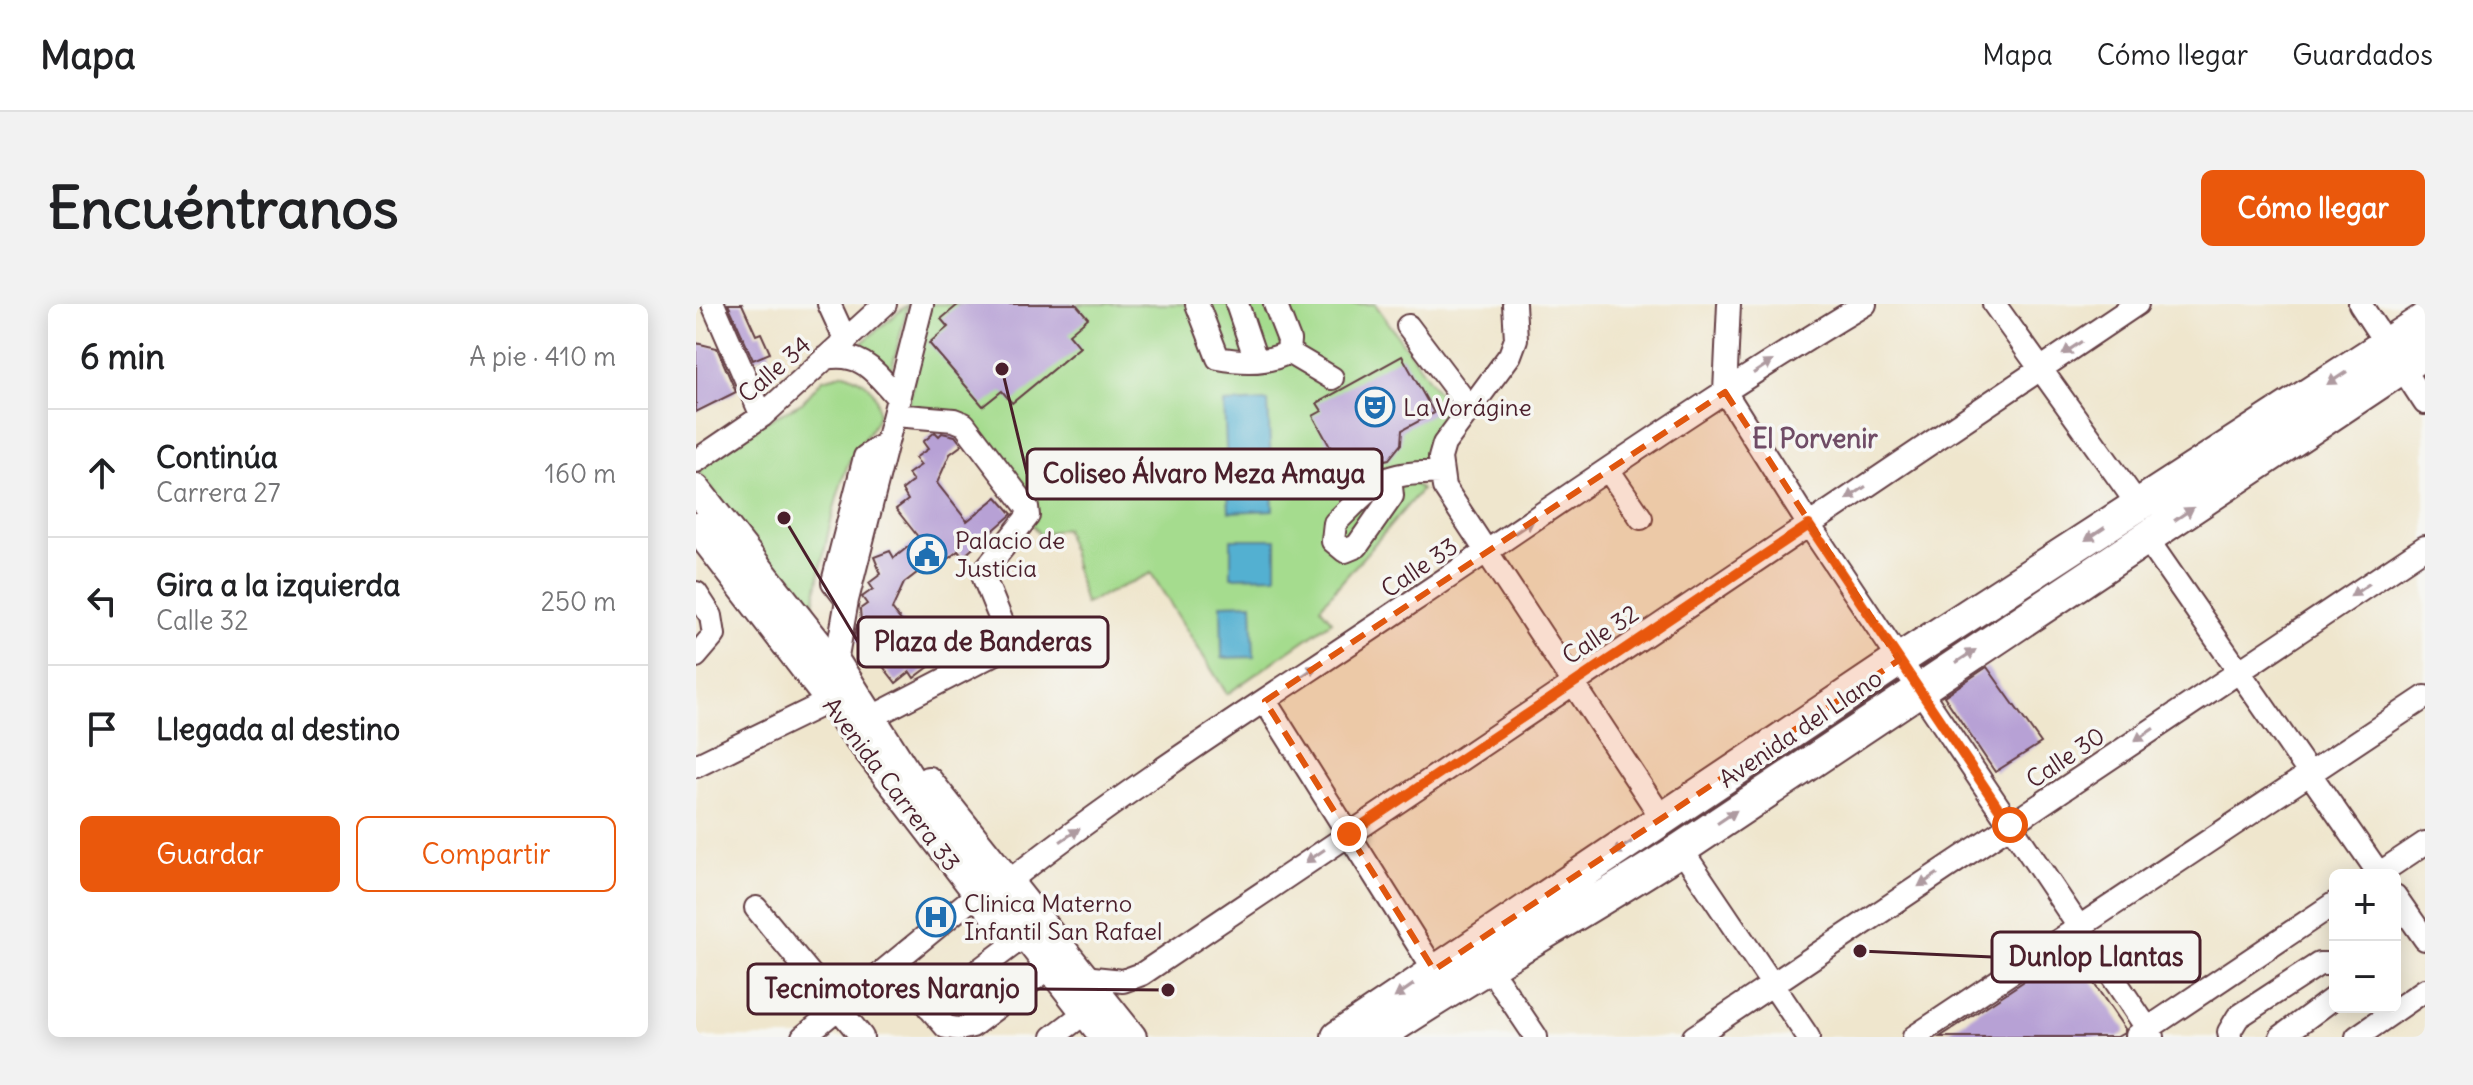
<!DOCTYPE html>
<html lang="es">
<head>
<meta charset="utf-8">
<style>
	:root { --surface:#fff; --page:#f2f2f2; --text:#202124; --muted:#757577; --line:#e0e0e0; --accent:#ea580c }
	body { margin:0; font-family:Delius,sans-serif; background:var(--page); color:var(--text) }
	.controls { position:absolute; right:24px; bottom:24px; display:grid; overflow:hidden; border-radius:12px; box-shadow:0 4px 20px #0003 }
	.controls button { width:72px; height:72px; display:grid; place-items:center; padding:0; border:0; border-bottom:2px solid var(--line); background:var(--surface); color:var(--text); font:40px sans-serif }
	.stop { position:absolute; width:24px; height:24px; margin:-18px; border:6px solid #ea580c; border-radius:50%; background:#fff }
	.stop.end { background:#ea580c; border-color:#fff; box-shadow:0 2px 8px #0008 }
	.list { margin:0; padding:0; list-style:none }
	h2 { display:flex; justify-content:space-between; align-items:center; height:104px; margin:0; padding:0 32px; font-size:34px }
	h2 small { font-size:26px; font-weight:400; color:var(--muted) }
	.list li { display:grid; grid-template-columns:52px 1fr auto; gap:24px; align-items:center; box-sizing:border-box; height:128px; padding:0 32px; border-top:2px solid var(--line) }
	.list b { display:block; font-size:30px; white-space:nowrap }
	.list p { margin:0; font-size:26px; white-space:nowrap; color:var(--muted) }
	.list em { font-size:26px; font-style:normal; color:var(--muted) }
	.actions { display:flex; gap:16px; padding:24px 32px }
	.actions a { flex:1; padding:18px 0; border:2px solid var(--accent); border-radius:12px; text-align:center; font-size:28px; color:var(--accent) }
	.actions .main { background:var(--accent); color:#fff }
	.icon { flex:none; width:44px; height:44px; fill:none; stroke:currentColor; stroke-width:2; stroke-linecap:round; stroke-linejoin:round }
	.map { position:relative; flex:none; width:1729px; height:733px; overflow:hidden; border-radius:12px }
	header { display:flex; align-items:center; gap:48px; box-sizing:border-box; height:112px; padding:0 40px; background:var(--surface); border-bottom:2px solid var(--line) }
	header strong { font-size:38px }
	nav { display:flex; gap:44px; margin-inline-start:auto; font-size:28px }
	.intro { display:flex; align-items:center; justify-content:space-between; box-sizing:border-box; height:192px; padding:0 48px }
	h1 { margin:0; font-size:56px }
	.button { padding:20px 36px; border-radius:12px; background:var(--accent); color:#fff; font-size:28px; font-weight:700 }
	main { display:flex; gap:48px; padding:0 48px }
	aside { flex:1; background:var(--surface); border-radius:12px; box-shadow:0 4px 20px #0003 }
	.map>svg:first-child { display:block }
	.green { fill:#a5dc8e; stroke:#787e5c; stroke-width:2 }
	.water { fill:#52b0d1; stroke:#4e687e; stroke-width:2 }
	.building { fill:#b7a1d5 }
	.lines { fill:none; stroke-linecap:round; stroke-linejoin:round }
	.minor-casing { stroke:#633d43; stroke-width:26 }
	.major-casing { stroke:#633d43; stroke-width:32 }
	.highway-casing { stroke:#633d43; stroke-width:36 }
	.minor { stroke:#fff; stroke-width:22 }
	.major { stroke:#fff; stroke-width:28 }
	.highway { stroke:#fff; stroke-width:32 }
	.oneway { fill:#ae9aa0 }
	.route { stroke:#ea580c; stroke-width:10 }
	.marked { fill:#e0560e; fill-opacity:0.2; stroke:#e0560e; stroke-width:6; stroke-dasharray:16 10; stroke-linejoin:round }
	.labels { text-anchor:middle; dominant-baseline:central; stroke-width:7; stroke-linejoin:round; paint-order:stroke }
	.street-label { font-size:24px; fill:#4a1f2b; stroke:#f6f6f2 }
	.poi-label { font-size:24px; fill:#4a1f2b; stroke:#f6f6f2; text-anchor:start }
	.neighbourhood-label { font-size:26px; font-weight:bold; fill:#704c66; stroke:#f6f6f2 }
	.leader { fill:none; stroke:#4a1f2b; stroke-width:3 }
	.callout-dot { fill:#4a1f2b; stroke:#f6f6f2; stroke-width:3 }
	.callout { fill:#f6f6f2; stroke:#4a1f2b; stroke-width:3 }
	.callout-label { font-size:26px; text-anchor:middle; font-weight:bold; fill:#4a1f2b }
</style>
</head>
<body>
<header>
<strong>Mapa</strong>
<nav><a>Mapa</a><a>Cómo llegar</a><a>Guardados</a></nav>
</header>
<div class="intro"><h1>Encuéntranos</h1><a class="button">Cómo llegar</a></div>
<main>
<aside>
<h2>6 min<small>A pie · 410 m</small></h2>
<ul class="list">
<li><svg class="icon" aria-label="ahead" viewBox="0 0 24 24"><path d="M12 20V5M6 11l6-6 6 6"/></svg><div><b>Continúa</b><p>Carrera 27</p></div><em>160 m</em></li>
<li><svg class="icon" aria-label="left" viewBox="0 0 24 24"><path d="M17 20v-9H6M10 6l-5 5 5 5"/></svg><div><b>Gira a la izquierda</b><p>Calle 32</p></div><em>250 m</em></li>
<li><svg class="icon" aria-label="arrive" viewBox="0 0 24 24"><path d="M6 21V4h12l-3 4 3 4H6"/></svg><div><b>Llegada al destino</b></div></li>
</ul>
<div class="actions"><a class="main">Guardar</a><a>Compartir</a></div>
</aside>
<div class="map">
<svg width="1729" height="733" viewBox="0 0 1729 733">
	<rect width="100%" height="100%" fill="#f6f6f2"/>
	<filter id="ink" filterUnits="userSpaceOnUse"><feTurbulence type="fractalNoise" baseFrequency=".0125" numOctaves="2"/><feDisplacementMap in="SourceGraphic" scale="16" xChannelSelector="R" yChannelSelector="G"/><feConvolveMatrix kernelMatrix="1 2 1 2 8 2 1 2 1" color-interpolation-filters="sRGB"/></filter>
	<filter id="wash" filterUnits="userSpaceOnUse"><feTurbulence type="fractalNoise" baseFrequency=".006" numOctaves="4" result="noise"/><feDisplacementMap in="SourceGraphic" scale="32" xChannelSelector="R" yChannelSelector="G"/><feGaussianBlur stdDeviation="1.8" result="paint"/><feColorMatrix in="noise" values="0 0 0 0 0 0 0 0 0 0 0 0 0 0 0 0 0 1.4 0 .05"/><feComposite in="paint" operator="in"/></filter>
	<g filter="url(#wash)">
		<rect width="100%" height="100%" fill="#efe6cd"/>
		<!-- green -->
		<path class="green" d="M212 0 195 68 181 53 161 43Z
			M233 0H679L755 106 718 179 725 186 624 303 636 317 531 390 455 269 389 300 369 224 344 231 247 105 211 109Z
			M149 69C168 77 182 84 182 107 182 123 158 144 152 160 134 208 126 260 116 310L2 167 67 119 106 99 127 75Z"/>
		<!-- water -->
		<path class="water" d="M572 97 577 206 533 208 528 99Z
			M535 235H580V272L535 273Z
			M556 299 558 353 526 354 525 300Z"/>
		<g id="blocks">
			<!-- building -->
			<path class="building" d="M32 0H46L60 31 65 29 74 49 57 56Z
				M263 0H380L392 14 373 30 384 43 316 99 306 87 287 102 233 39 252 23 245 15Z
				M0 39 21 44 40 88 0 108Z
				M706 52 738 109 706 126 705 140 693 155 680 158 663 151 644 161 617 112 626 107 621 99Z
				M239 128 243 132 246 129 259 132 266 141 254 150 241 179 271 217 301 193 316 210 267 253 262 247 248 258 243 252 208 279 196 305 223 340 255 316 270 335 218 374 214 368 200 379 171 342 167 345 158 334 161 321 165 318 164 305 171 300 166 293 177 285 173 279 185 270 178 253 194 247 198 254 223 234 200 205 212 196 206 186 217 177 212 170 225 161 219 154 232 145 227 138Z
				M1291 363 1345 439 1299 468 1248 392Z
				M1375 646 1429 725 1428 729 1421 733H1244Z"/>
		</g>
	</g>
	<g filter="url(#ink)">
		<use href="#blocks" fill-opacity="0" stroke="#633d43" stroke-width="2"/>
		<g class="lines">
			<!-- minor casing -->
			<g class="minor-casing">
				<path id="minor" d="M17 0 66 112
					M133 0 150 37
					M501 0 522 54C544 58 572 60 592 48L636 74
					M541 0 560 56
					M579 0 593 36 592 48
					M818 0 820 35 814 51 748 140 744 154 748 183 968 517
					M1033 0 1029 88 1113 221 1457 733
					M1298 0 1443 202
					M1664 0 1729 99
					M712 22 774 104
					M129 54C168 47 180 70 203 95
					M0 157 66 112 189 0
					M913 167 945 214
					M685 175 695 183 696 192 661 242 649 247 637 237 639 219C679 180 684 167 744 169
					M1451 235 1684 571
					M0 289 15 312 18 331 0 352
					M151 296 137 278 169 153 191 138
					M569 397 738 666
					M178 412 304 347 310 328 288 274 289 266 332 212 331 203 268 120 258 116 199 111
					M0 462 133 397 151 296 226 0
					M985 545 1112 733
					M1681 571 1729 539
					M312 578C440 477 580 390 714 299 865 198 1013 93 1169 0
					M1699 592 1729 635
					M60 604 166 733
					M196 661 250 723 263 725 276 722 345 670
					M387 673 427 677 446 670 1441 0
					M803 678 840 733
					M233 704 319 639
					M1441 732 1639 599
					M107 733 280 591
					M357 733 382 714
					M998 733 1729 243
					M1218 733 1729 393
					M1534 733 1533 728 1542 713 1623 660H1639
					M1585 733 1639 693
					M1661 733 1729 686"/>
			</g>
			<!-- major casing -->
			<g class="major-casing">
				<path id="major" d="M0 185 153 379
					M0 223 313 630
					M232 477 436 733"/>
			</g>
			<!-- highway casing -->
			<g class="highway-casing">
				<path id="highway" d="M140 362 219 486 411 733
					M642 733 1203 356 1729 15
					M681 733C780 667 884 610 985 545L1729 48"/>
			</g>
			<!-- minor -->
			<use href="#minor" class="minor"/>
			<!-- major -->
			<use href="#major" class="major"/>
			<!-- highway -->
			<use href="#highway" class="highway"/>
		</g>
		<!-- one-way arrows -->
		<defs><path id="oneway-solid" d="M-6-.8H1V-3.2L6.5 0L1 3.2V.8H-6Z" transform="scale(2)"/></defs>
		<g class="oneway">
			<use href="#oneway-solid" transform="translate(1376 44) rotate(146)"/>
			<use href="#oneway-solid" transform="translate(1067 63) rotate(-33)"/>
			<use href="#oneway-solid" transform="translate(1641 74) rotate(147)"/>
			<use href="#oneway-solid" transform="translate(1160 189) rotate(146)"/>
			<use href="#oneway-solid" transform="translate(1488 210) rotate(-34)"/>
			<use href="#oneway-solid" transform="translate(828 223) rotate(-34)"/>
			<use href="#oneway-solid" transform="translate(1399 230) rotate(147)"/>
			<use href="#oneway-solid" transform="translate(1664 286) rotate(146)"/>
			<use href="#oneway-solid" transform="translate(1270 352) rotate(-33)"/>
			<use href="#oneway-solid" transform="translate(612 368) rotate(-34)"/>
			<use href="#oneway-solid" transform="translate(1448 431) rotate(146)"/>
			<use href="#oneway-solid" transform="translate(1031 513) rotate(-34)"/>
			<use href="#oneway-solid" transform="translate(374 531) rotate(-34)"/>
			<use href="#oneway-solid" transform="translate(926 544) rotate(147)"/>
			<use href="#oneway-solid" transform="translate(619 552) rotate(146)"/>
			<use href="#oneway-solid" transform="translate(1232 576) rotate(146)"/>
			<use href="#oneway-solid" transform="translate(708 687) rotate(145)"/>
		</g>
	</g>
	<g class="lines" filter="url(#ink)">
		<!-- route -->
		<path class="route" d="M653 530 1113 221 1314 521"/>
	</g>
	<!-- marked area -->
	<path class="marked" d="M1029 88 1203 356 738 666 569 397Z"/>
	<!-- icons -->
	<defs>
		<g id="theatre-ring" transform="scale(2)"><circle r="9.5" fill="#f6f6f2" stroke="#1f6fb2" stroke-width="1.5"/><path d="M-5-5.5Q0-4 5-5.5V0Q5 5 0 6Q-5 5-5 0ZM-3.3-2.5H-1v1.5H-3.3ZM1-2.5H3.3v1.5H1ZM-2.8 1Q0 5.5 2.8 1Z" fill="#1f6fb2"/></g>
		<g id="civic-ring" transform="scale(2)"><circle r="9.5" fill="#f6f6f2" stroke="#1f6fb2" stroke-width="1.5"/><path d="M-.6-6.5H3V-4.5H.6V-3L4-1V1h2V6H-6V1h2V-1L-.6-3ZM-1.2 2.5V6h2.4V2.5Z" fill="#1f6fb2"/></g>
		<g id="hospital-ring" transform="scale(2)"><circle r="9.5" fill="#f6f6f2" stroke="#1f6fb2" stroke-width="1.5"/><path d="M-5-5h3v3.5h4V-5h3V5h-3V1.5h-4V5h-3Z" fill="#1f6fb2"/></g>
	</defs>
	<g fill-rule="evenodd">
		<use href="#theatre-ring" x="679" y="103"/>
		<use href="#civic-ring" x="231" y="250"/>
		<use href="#hospital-ring" x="240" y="613"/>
	</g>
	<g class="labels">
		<!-- street labels -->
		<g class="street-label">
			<text transform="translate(78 65) rotate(-41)">Calle 34</text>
			<text transform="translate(723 263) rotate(-34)">Calle 33</text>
			<text transform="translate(904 330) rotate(-34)">Calle 32</text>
			<text transform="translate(1104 424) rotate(-34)">Avenida del Llano</text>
			<text transform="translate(1369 453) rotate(-34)">Calle 30</text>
			<text transform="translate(196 480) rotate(53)">Avenida Carrera 33</text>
		</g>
		<!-- poi labels -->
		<g class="poi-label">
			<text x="707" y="103">La Vorágine</text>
			<text x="259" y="236">Palacio de<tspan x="259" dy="28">Justicia</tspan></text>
			<text x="268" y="599">Clinica Materno<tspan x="268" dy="28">Infantil San Rafael</tspan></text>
		</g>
		<!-- neighbourhood labels -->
		<g class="neighbourhood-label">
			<text x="1119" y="134">El Porvenir</text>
		</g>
	</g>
	<!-- callouts -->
	<path class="leader" d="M306 65L331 170M88 214L162 338M1164 647L1296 653M472 686L340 685"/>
	<g class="callout-dot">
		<circle cx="306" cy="65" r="8"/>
		<circle cx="88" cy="214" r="8"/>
		<circle cx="1164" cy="647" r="8"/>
		<circle cx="472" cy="686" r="8"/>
	</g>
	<g class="callout">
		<rect x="331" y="145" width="355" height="50" rx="8"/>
		<rect x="162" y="313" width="250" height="50" rx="8"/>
		<rect x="1296" y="628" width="208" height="50" rx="8"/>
		<rect x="52" y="660" width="288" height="50" rx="8"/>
	</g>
	<g class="callout-label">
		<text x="508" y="179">Coliseo Álvaro Meza Amaya</text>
		<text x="287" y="347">Plaza de Banderas</text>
		<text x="1400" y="662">Dunlop Llantas</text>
		<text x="196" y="694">Tecnimotores Naranjo</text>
	</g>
</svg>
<div class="controls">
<button>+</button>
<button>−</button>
</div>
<div class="stop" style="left:1314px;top:521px"></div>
<div class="stop end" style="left:653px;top:530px"></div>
</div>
</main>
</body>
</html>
